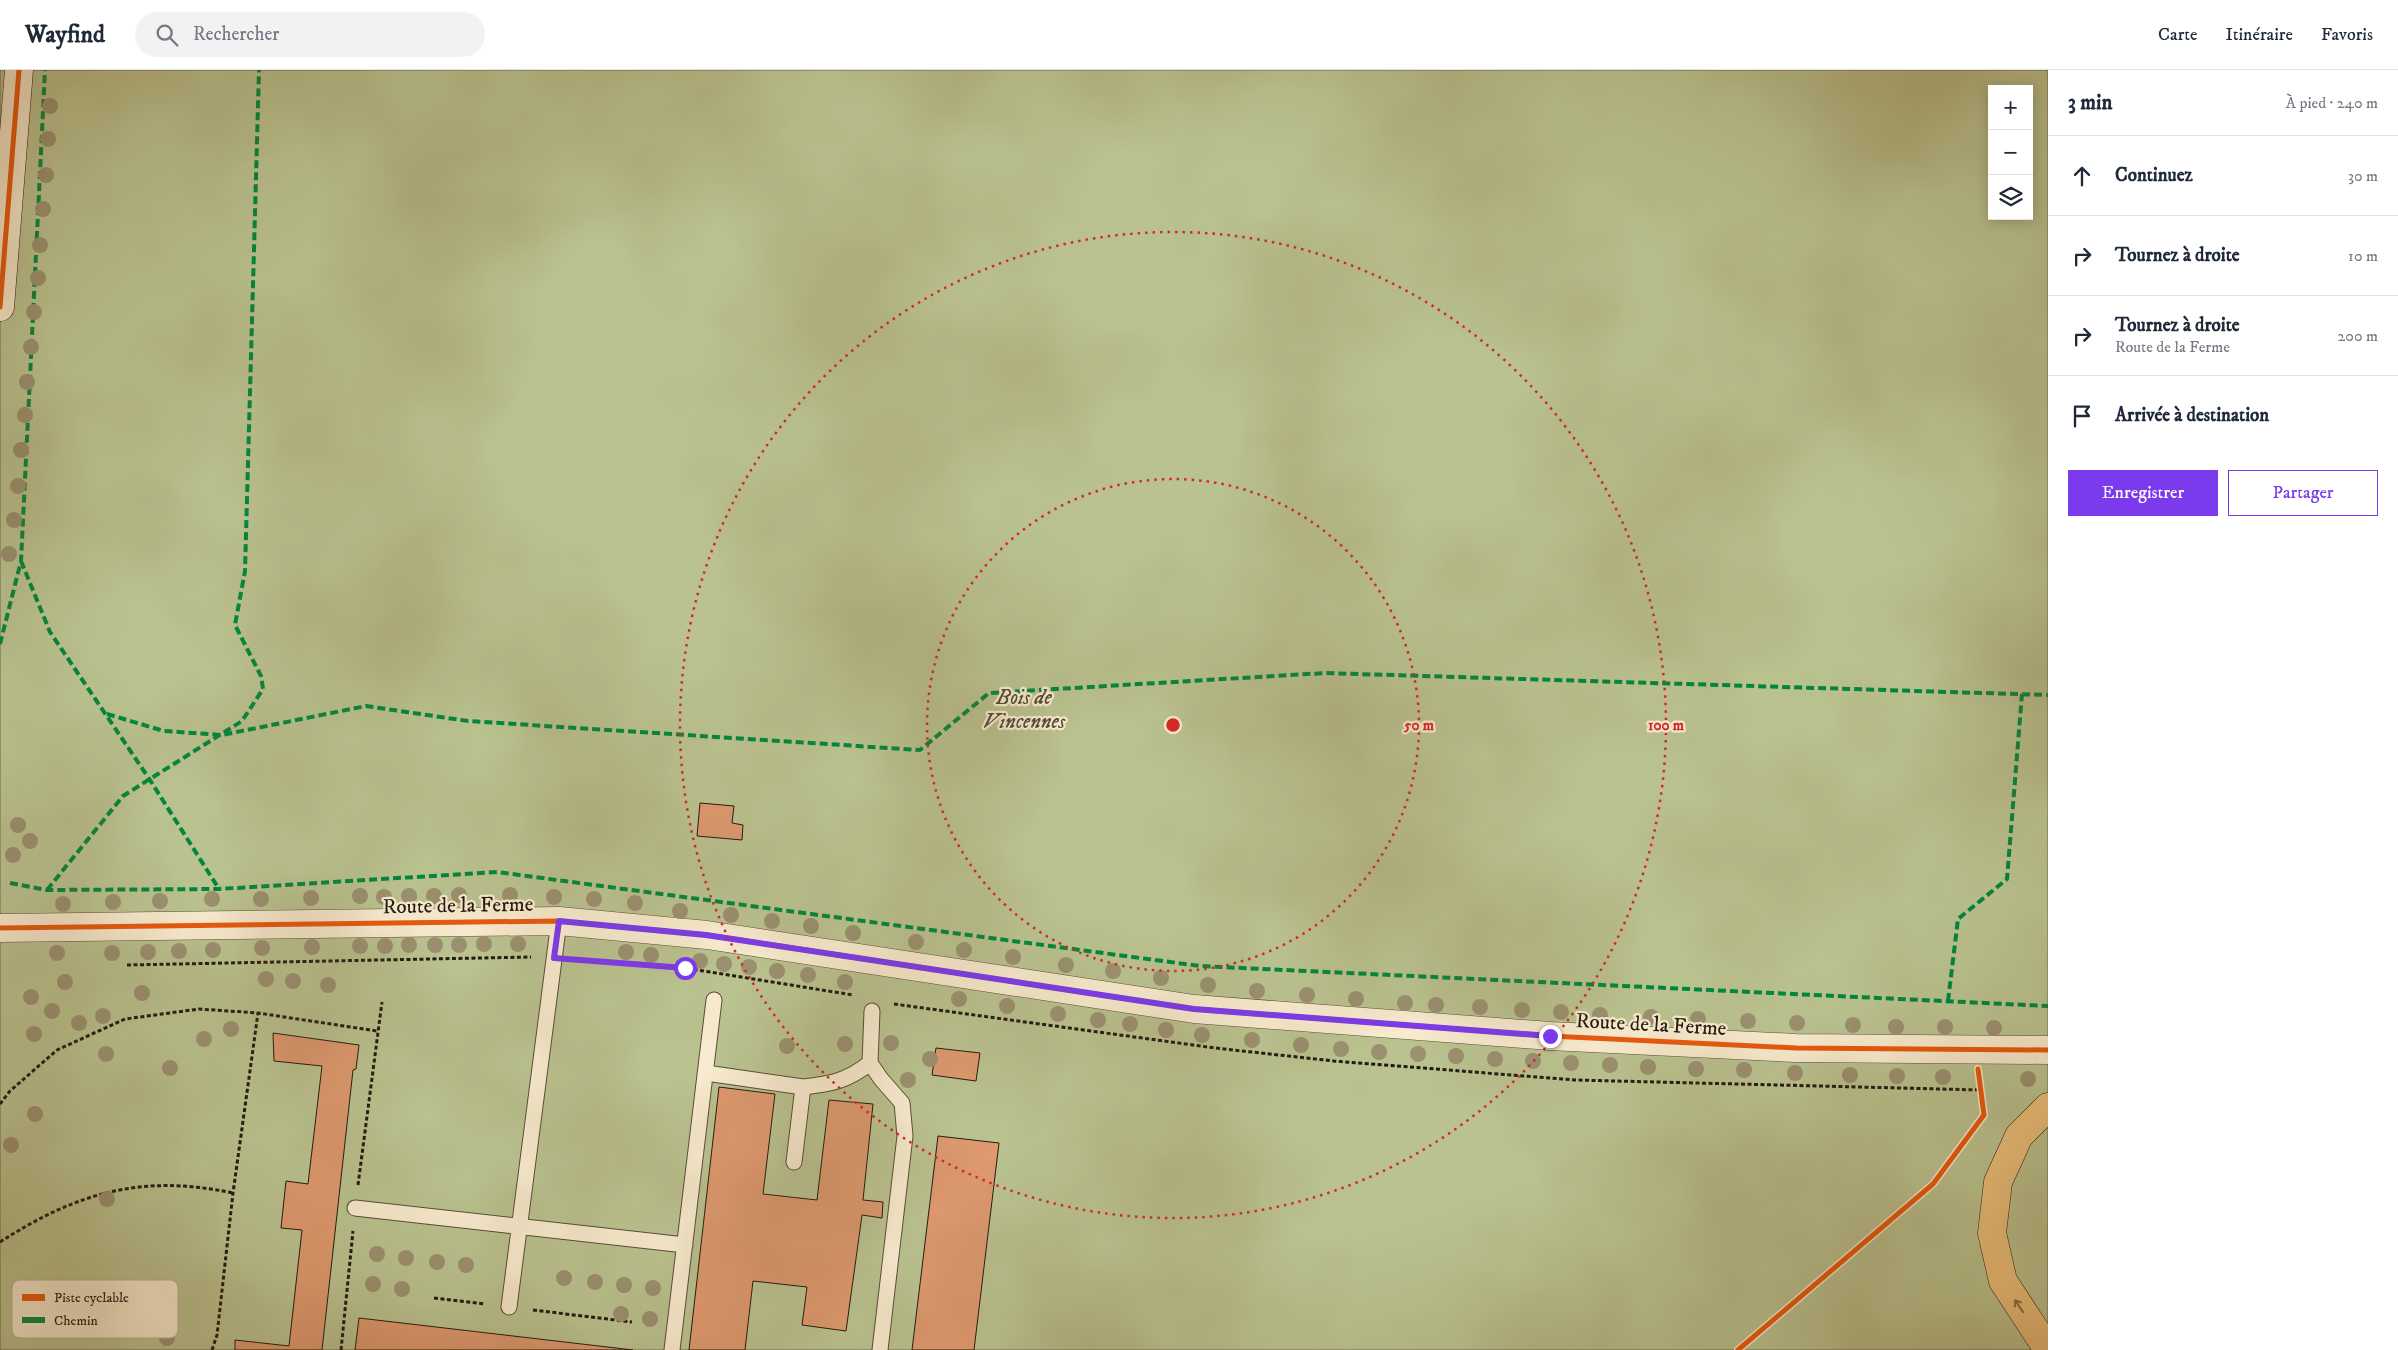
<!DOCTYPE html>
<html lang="fr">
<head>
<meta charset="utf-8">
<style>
	:root { --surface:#fff; --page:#f2f2f3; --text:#1f2937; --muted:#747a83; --line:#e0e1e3; --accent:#7c3aed }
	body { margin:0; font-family:"IM FELL DW Pica",serif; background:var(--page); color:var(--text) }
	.controls { position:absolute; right:15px; top:15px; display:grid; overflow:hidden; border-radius:0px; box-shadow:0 2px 12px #0003 }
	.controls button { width:45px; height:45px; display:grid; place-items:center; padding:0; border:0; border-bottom:1px solid var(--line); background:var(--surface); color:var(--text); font:25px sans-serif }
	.stop { position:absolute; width:15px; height:15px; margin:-11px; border:4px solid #7c3aed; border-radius:50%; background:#fff }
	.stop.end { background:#7c3aed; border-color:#fff; box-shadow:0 1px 5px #0008 }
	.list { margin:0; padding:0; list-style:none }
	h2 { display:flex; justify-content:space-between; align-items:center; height:65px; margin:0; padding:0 20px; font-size:21px }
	h2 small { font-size:16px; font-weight:400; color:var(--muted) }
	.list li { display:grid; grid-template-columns:32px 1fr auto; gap:15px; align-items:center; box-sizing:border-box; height:80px; padding:0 20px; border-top:1px solid var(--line) }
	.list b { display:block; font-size:19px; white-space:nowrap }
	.list p { margin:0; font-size:16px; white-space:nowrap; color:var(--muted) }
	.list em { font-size:16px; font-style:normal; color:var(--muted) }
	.actions { display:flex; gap:10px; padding:15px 20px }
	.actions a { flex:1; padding:11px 0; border:1px solid var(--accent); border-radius:0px; text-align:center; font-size:18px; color:var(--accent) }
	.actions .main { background:var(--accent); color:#fff }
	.icon { flex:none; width:28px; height:28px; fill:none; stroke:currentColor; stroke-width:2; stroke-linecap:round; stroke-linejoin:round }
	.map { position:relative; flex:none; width:2048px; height:1280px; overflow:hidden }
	header { display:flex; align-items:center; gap:30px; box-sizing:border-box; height:70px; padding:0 25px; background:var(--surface); border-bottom:1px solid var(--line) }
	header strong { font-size:24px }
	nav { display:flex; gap:28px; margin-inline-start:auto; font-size:18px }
	.search { width:350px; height:45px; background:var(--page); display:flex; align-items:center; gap:12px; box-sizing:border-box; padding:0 18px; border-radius:28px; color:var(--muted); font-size:19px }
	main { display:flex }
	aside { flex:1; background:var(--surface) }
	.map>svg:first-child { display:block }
	.green { fill:#bac390; stroke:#6e6e50; fill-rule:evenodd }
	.building { fill:#de996f; stroke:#231a11 }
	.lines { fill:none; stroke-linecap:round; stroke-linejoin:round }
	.lane-casing { stroke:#584c3a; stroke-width:17 }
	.street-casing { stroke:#584c3a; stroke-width:29 }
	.secondary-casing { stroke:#231a11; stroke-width:29 }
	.highway-casing { stroke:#231a11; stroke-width:29 }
	.path { stroke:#231a11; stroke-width:3; stroke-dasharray:4 2.5; stroke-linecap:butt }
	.lane { stroke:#f9ecd0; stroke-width:15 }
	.street { stroke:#f9ecd0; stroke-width:28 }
	.secondary { stroke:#f9ecd0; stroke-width:28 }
	.highway { stroke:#ebc07b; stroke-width:28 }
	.quiet { stroke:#00873e; stroke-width:4; stroke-dasharray:8 4; stroke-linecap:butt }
	.cycleway-casing { stroke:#f9ecd0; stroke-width:8 }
	.cycleway { stroke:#e8590c; stroke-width:5 }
	.tree { fill:#9b9070 }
	.oneway { stroke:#876d46 }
	.route { stroke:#7c3aed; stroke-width:6 }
	.ring { fill:none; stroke:#d62828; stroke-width:2.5; stroke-dasharray:2.5 5 }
	.labels { text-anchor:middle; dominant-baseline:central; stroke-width:4.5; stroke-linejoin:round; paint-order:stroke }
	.park-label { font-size:21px; font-style:italic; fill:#504d37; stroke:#f9ecd0 }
	.street-label { font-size:21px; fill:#231a11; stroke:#f9ecd0 }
	.key { fill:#f9ecd0; stroke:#b9ad97; stroke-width:1 }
	.key-label { font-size:14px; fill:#231a11 }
	.centre { fill:#d62828; stroke:#f9ecd0; stroke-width:2.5 }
	.ring-label { font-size:15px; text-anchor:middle; font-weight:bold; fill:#d62828; stroke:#f9ecd0; stroke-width:4.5; stroke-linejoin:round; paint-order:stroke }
</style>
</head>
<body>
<header>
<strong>Wayfind</strong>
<div class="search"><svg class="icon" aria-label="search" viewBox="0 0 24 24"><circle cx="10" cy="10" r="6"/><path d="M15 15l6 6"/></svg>Rechercher</div>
<nav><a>Carte</a><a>Itinéraire</a><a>Favoris</a></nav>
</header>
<main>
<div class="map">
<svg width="2048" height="1280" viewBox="0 0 2048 1280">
	<rect width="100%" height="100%" fill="#f6e1b6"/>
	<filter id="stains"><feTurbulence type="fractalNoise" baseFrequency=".004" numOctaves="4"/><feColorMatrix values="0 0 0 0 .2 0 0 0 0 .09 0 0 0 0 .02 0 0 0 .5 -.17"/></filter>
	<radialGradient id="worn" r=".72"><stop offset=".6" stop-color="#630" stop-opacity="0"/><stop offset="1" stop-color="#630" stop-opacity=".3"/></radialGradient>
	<!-- green -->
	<path class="green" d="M0 0H2048V1280H0ZM1992 19H2029V146H1992Z"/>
	<!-- building -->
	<path class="building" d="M700 733 734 736 732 753 743 755 742 770 697 766Z
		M273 963 359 975 356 999 353 1000 322 1280H235V1270L289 1276 302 1160 281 1158 286 1111 308 1114 322 996 274 991Z
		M936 978 980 983 976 1011 932 1005Z
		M719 1017 775 1024 763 1124 817 1130 829 1030 873 1034 863 1130 883 1132 882 1148 862 1145 846 1261 802 1255 807 1217 753 1211 745 1280H689Z
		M938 1066 999 1073 974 1280H912Z
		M359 1248 633 1280H355Z"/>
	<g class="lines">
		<!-- lane casing -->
		<g class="lane-casing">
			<path id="lane" d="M872 941 870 993 881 1009 902 1033 905 1066 880 1280
				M706 1003 803 1017
				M794 1092 803 1017C831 1014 847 1011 870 993
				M355 1138 685 1175
				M509 1237 559 851
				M672 1280 714 930"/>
		</g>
		<!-- street casing -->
		<g class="street-casing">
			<path id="street" d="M0 858 559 851 707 865 1194 939 1550 966 1796 978 2048 980"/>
		</g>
		<!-- secondary casing -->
		<g class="secondary-casing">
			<path id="secondary" d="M0 237 19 0"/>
		</g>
		<!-- highway casing -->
		<g class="highway-casing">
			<path id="highway" d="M2048 1037 2019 1066 1998 1112 1992 1163 2003 1211 2043 1272 2048 1275"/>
		</g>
		<!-- path -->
		<path class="path" d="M577 890 685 898 853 925
			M127 895 531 887
			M894 934 1215 978 1334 991 1575 1010 1981 1020
			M0 1034 10 1021 57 980 125 949 199 939 258 943 377 961
			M358 1115 382 932
			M0 1172C78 1122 142 1104 233 1123
			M434 1228 485 1234
			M533 1240 632 1252
			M212 1280 217 1265 233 1123 258 943
			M341 1280 353 1161"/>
		<!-- lane -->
		<use href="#lane" class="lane"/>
		<!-- street -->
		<use href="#street" class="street"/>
		<!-- secondary -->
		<use href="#secondary" class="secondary"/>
		<!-- highway -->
		<use href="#highway" class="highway"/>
		<!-- quiet -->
		<path class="quiet" d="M21 491 50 562 150 710 219 819
			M0 574 21 491 45 0
			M107 644 164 661 222 665 366 636 468 651 920 680 989 623 1325 603 2048 625
			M10 813 47 820 219 819 497 802 1200 896 2048 936
			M47 820 123 726 242 651 263 619 261 606 235 555 245 501 259 0
			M1948 931 1958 849 2007 809 2022 624"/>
		<!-- cycleway casing -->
		<g class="cycleway-casing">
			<path id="cycleway" d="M0 237 19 0
				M0 858 559 851 707 865 1194 939 1550 966 1796 978 2048 980
				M1738 1280 1933 1114 1984 1045 1978 999"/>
		</g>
		<!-- cycleway -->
		<use href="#cycleway" class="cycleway"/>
	</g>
	<!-- trees -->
	<g class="tree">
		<circle cx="50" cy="36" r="8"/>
		<circle cx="48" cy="69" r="8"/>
		<circle cx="46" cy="105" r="8"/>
		<circle cx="43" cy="139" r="8"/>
		<circle cx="40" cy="175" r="8"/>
		<circle cx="38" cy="208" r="8"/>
		<circle cx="34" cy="242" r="8"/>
		<circle cx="31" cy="277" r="8"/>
		<circle cx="27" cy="312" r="8"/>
		<circle cx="25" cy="345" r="8"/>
		<circle cx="21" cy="380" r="8"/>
		<circle cx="18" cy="416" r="8"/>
		<circle cx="14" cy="450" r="8"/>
		<circle cx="9" cy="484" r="8"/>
		<circle cx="18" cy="755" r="8"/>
		<circle cx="30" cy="771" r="8"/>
		<circle cx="13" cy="785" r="8"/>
		<circle cx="459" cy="825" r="8"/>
		<circle cx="510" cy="825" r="8"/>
		<circle cx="360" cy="826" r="8"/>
		<circle cx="409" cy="826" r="8"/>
		<circle cx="434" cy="826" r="8"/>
		<circle cx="384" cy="827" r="8"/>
		<circle cx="554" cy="827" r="8"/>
		<circle cx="311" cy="828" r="8"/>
		<circle cx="212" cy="829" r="8"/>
		<circle cx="261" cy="829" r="8"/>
		<circle cx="594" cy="829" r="8"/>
		<circle cx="160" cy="831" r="8"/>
		<circle cx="113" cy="832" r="8"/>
		<circle cx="635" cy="833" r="8"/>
		<circle cx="63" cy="834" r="8"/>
		<circle cx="680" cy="841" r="8"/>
		<circle cx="731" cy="845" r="8"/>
		<circle cx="772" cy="851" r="8"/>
		<circle cx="811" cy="856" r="8"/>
		<circle cx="853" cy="863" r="8"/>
		<circle cx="916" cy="872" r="8"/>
		<circle cx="484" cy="874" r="8"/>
		<circle cx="518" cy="874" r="8"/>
		<circle cx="409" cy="875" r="8"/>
		<circle cx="435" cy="875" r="8"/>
		<circle cx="459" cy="875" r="8"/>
		<circle cx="360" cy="876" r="8"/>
		<circle cx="385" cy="876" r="8"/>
		<circle cx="312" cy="877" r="8"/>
		<circle cx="262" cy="878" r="8"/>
		<circle cx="213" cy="880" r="8"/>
		<circle cx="964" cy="880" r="8"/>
		<circle cx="179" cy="881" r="8"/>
		<circle cx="148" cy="882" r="8"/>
		<circle cx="626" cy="882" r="8"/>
		<circle cx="57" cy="883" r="8"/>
		<circle cx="112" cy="883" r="8"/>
		<circle cx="651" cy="885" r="8"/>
		<circle cx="1013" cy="887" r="8"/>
		<circle cx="700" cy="891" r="8"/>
		<circle cx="724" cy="894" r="8"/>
		<circle cx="1066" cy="895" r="8"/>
		<circle cx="749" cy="897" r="8"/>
		<circle cx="777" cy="901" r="8"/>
		<circle cx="1113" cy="901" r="8"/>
		<circle cx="808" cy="905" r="8"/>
		<circle cx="1161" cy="908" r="8"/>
		<circle cx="266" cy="909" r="8"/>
		<circle cx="293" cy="911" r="8"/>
		<circle cx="65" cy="912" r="8"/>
		<circle cx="845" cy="912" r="8"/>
		<circle cx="328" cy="915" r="8"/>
		<circle cx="1208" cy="915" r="8"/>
		<circle cx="1257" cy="921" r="8"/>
		<circle cx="142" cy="923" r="8"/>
		<circle cx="1307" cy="925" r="8"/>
		<circle cx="31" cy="927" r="8"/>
		<circle cx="959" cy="929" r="8"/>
		<circle cx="1356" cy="929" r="8"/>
		<circle cx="1405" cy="933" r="8"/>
		<circle cx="1436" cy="935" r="8"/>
		<circle cx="1007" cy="936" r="8"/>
		<circle cx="1480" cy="937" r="8"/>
		<circle cx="1522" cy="940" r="8"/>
		<circle cx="52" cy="941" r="8"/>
		<circle cx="1561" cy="942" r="8"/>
		<circle cx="1058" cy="944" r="8"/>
		<circle cx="1600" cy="945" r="8"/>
		<circle cx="103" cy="946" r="8"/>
		<circle cx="1651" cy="947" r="8"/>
		<circle cx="1698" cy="949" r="8"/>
		<circle cx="1098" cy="950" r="8"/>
		<circle cx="1748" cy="951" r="8"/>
		<circle cx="79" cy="953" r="8"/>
		<circle cx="1797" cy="953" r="8"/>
		<circle cx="1130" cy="954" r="8"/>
		<circle cx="1853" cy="955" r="8"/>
		<circle cx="1896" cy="957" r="8"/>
		<circle cx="1945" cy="957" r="8"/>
		<circle cx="1994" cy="958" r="8"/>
		<circle cx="231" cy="959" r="8"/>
		<circle cx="1166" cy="960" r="8"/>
		<circle cx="34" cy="964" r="8"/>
		<circle cx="1202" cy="965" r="8"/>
		<circle cx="204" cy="969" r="8"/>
		<circle cx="1252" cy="970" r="8"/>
		<circle cx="891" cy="973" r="8"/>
		<circle cx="845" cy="974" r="8"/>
		<circle cx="1301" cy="975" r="8"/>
		<circle cx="787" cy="976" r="8"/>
		<circle cx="1341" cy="979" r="8"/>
		<circle cx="1379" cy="982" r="8"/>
		<circle cx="106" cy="984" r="8"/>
		<circle cx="1418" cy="984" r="8"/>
		<circle cx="1456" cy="986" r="8"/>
		<circle cx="930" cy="989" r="8"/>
		<circle cx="1495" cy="989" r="8"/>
		<circle cx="1533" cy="991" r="8"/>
		<circle cx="1571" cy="993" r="8"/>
		<circle cx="1610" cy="995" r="8"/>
		<circle cx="1648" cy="997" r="8"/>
		<circle cx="170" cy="998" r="8"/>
		<circle cx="1696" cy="999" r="8"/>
		<circle cx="1744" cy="1000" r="8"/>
		<circle cx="1795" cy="1003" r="8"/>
		<circle cx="1850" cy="1005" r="8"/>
		<circle cx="1897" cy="1006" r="8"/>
		<circle cx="1943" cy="1007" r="8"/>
		<circle cx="2028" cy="1009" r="8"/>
		<circle cx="908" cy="1010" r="8"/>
		<circle cx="35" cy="1044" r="8"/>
		<circle cx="11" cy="1075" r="8"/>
		<circle cx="107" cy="1129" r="8"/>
		<circle cx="377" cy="1184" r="8"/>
		<circle cx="406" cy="1188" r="8"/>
		<circle cx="437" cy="1192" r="8"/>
		<circle cx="466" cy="1195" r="8"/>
		<circle cx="564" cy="1208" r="8"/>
		<circle cx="595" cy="1212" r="8"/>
		<circle cx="373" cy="1214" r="8"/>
		<circle cx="624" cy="1215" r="8"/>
		<circle cx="653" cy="1218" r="8"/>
		<circle cx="402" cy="1219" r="8"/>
		<circle cx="621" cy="1244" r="8"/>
		<circle cx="650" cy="1249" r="8"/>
		<circle cx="167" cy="1268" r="8"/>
	</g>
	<!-- one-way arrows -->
	<defs><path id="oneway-shaft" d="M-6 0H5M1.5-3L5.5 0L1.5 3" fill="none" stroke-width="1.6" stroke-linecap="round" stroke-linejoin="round" transform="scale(1.25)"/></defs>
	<use class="oneway" href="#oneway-shaft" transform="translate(2019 1236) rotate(-124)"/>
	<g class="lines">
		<!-- route -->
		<path class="route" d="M685 898 554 888 559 851 706 865 1194 939 1550 966"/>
	</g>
	<!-- distance rings -->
	<g class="ring">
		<circle cx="1173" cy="655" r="246"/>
		<circle cx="1173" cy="655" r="493"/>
	</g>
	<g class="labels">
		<!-- park labels -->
		<g class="park-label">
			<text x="1024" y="628">Bois de<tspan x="1024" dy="24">Vincennes</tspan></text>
		</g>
		<!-- street labels -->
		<g class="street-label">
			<text transform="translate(458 836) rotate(-1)">Route de la Ferme</text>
			<text transform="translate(1651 955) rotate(3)">Route de la Ferme</text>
		</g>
	</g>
	<!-- legend -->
	<rect x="12" y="1210" width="166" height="58" rx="8" class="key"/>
	<rect x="22" y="1224" width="23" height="7" fill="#e8590c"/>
	<rect x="22" y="1247" width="23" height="6" fill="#00873e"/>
	<g class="key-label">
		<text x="54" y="1232">Piste cyclable</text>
		<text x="54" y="1255">Chemin</text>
	</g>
	<circle cx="1173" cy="655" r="8" class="centre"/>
	<g class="ring-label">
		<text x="1419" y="660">50 m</text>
		<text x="1666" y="660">100 m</text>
	</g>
	<rect width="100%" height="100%" filter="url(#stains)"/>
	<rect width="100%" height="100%" fill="url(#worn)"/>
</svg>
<div class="controls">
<button>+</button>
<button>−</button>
<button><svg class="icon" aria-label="layers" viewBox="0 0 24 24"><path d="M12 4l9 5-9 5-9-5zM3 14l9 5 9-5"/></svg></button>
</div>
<div class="stop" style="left:685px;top:898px"></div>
<div class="stop end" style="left:1550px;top:966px"></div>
</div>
<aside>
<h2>3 min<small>À pied · 240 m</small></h2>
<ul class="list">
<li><svg class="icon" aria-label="ahead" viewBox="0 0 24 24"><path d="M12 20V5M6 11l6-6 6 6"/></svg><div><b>Continuez</b></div><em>30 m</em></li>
<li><svg class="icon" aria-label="right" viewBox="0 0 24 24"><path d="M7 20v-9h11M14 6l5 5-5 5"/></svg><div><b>Tournez à droite</b></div><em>10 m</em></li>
<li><svg class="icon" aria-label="right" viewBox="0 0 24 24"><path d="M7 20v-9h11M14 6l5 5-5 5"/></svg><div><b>Tournez à droite</b><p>Route de la Ferme</p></div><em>200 m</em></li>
<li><svg class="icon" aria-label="arrive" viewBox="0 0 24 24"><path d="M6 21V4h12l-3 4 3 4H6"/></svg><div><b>Arrivée à destination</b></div></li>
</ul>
<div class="actions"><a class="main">Enregistrer</a><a>Partager</a></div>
</aside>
</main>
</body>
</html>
